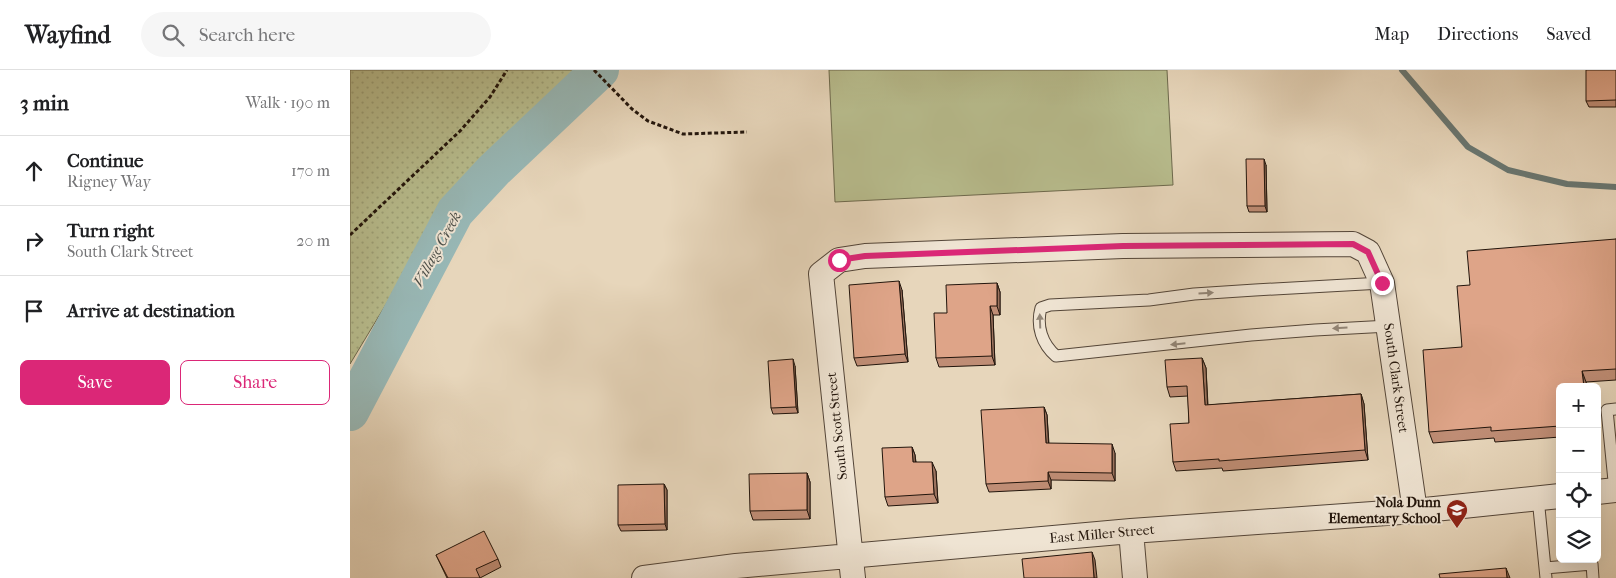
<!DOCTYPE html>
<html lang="en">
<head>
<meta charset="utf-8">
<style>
	:root { --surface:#fff; --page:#f6f6f6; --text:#202124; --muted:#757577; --line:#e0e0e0; --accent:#db2777 }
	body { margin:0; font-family:"IM FELL French Canon",serif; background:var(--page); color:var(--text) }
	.controls { position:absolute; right:15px; bottom:15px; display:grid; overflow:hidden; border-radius:8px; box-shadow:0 5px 20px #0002 }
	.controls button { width:45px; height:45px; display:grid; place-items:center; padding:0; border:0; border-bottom:1px solid var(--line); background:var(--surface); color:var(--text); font:25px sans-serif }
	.stop { position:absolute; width:15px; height:15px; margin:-11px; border:4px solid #db2777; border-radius:50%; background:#fff }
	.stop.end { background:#db2777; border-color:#fff; box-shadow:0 1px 5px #0008 }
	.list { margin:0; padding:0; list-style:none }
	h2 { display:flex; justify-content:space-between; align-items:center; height:65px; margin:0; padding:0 20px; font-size:21px }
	h2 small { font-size:16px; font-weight:400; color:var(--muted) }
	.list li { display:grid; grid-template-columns:32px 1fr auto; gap:15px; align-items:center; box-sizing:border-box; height:70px; padding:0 20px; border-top:1px solid var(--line) }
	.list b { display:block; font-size:19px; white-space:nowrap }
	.list p { margin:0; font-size:16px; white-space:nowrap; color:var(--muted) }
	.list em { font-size:16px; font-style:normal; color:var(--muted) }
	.actions { display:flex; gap:10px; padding:15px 20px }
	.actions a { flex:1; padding:11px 0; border:1px solid var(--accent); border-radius:8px; text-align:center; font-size:18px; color:var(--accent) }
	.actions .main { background:var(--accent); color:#fff }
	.icon { flex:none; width:28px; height:28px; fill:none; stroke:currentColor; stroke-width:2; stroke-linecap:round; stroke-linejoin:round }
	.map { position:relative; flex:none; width:1266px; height:508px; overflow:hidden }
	header { display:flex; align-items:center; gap:30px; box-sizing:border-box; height:70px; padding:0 25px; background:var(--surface); border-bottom:1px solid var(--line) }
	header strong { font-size:24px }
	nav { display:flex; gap:28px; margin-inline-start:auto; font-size:18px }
	.search { width:350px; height:45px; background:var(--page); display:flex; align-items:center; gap:12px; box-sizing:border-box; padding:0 18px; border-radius:28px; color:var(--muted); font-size:19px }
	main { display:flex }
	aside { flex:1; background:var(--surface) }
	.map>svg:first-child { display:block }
	.grass { fill:url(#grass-dots); stroke:#6d694d }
	.park { fill:#b8bd8e; stroke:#6d694d }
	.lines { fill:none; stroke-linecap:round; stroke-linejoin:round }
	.stream { stroke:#697772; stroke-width:6 }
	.river { stroke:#98b8b6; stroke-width:38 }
	.service-casing { stroke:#534538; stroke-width:13 }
	.minor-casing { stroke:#534538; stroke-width:26 }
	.path { stroke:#22150c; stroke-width:3; stroke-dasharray:4 2.5; stroke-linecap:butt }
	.service { stroke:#efe4d3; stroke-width:11 }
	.minor { stroke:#efe4d3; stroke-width:24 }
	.wall { fill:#bf8d75; stroke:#22150c }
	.shaded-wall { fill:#9b735f; stroke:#22150c }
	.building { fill:#dea488; stroke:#22150c }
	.oneway { fill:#938779 }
	.route { stroke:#db2777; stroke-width:6 }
	.labels { text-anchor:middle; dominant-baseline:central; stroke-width:4; stroke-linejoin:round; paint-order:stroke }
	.street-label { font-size:14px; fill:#22150c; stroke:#efe4d3 }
	.poi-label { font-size:14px; font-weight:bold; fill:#22150c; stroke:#efe4d3; text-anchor:end }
	.water-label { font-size:15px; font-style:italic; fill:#4b4e48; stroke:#efe4d3 }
</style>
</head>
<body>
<header>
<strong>Wayfind</strong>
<div class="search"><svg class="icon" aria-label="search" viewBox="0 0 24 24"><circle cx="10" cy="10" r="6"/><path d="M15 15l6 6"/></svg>Search here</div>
<nav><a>Map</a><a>Directions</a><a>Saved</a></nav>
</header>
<main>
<aside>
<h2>3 min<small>Walk · 190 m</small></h2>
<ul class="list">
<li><svg class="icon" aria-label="ahead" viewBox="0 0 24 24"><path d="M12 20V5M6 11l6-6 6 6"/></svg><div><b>Continue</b><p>Rigney Way</p></div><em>170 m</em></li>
<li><svg class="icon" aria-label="right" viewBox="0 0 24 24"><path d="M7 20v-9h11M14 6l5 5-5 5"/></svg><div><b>Turn right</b><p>South Clark Street</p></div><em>20 m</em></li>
<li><svg class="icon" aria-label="arrive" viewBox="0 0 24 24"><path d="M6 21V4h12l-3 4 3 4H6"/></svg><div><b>Arrive at destination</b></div></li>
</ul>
<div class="actions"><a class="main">Save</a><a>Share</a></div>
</aside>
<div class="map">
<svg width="1266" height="508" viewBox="0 0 1266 508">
	<defs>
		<pattern id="grass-dots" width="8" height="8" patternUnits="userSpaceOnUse" patternTransform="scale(1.25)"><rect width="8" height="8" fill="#b8bd8e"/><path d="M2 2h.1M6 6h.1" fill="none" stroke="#9ea279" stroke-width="1.8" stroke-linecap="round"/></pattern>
	</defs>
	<rect width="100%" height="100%" fill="#e7d6bb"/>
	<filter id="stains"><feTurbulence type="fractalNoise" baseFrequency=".004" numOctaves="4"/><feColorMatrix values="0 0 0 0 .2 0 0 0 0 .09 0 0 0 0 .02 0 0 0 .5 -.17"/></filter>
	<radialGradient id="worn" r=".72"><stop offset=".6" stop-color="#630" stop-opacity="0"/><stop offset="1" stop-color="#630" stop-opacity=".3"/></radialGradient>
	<!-- grass -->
	<path class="grass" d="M0 0H236L100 128 0 294Z"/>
	<!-- park -->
	<path class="park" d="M479 0H817L823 115 485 132Z"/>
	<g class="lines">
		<!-- stream -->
		<path class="stream" d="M1052 0 1118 77 1158 100 1217 114 1266 117"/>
		<!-- river -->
		<path class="river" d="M0 342 105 142 144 100 250 0"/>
		<!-- service casing -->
		<g class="service-casing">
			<path id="service" d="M1032 213 905 220 844 224 799 230 700 235 691 238C686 256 692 274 706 286L901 265 965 260 1039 256
				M1265 421 1257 340 1266 339
				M1188 428 1196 508
				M1195 498 1242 494 1243 508"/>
		</g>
		<!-- minor casing -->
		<g class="minor-casing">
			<path id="minor" d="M1247 422 1266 420
				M781 461 785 508
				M294 508 386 496 781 461 1065 441 1210 426
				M503 508 471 204 489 190 515 186 773 176 1003 174 1018 182 1032 213 1065 441"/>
		</g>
		<!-- path -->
		<path class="path" d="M244 0 282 39 298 51 333 64 397 62
			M0 165 110 61 140 27 157 0"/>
		<!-- service -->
		<use href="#service" class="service"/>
		<!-- minor -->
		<use href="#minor" class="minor"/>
	</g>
	<!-- wall -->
	<path class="wall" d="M1266 0V37H1239L1236 31Z
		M916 95 917 142H899L897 136Z
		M1266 169V310L1236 312 1237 317H1210V367L1145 372 1144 368 1083 373 1079 362 1112 277 1120 215Z
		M647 213 650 222V245H643L645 295 589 297 586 288 597 243Z
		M552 220 558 292 507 296 504 288Z
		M852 288 856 298 858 335 1011 324 1014 334 1018 390 873 401 872 398 826 401 823 392 839 353 838 326 820 327 817 317Z
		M445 296 448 343 423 344 421 338Z
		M694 337 697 345 699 374 765 383V411L701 410V419L639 422 636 414Z
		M562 377 565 385 566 392 586 401 588 433 538 436 535 427Z
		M457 403 460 412V449L403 450 400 441Z
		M314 414 317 420V460L271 461 268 455Z
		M86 485 148 489 151 497 130 508H97Z"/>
	<!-- shaded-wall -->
	<path class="shaded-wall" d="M914 89 916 95 917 142 915 136Z
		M549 211 552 220 558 292 555 284Z
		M647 213 650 222V245L647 236Z
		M640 236 643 245 645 295 642 286Z
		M852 288 856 298 858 345 855 335Z
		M443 289 445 296 448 343 446 337Z
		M1232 301 1236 312 1237 317H1234Z
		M1011 324 1014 334 1018 390 1015 380Z
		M694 337 697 345 699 382 696 373Z
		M762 374 765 383V411L762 403Z
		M562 377 565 385 566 401 563 392Z
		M582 392 586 401 588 433 584 424Z
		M698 402 701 410V419L698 411Z
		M457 403 460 412V449L457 440Z
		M314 414 317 420V460L315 454Z
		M742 482 745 490 747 508H744Z
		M1156 498 1160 508H1157Z"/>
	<!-- building -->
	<path class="building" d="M1236 0H1266V30L1236 31Z
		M896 89H914L915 136H897Z
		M1266 169V299L1232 301 1234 317H1210V356L1141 361V357L1079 362 1073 280 1112 277 1107 216 1120 215 1117 181Z
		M549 211 555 284 504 288 499 215Z
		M647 213V236H640L642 286 586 288 584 243H597L596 215Z
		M852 288 855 335 1011 324 1015 380 869 391V389L823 392 820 354 839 353 837 316 817 317 815 290Z
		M443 289 446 337 421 338 418 291Z
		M694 337 696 373 762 374V403L698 402V411L636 414 631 340Z
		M562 377 563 392H582L584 424 535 427 532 378Z
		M457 403V440L400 441 399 404Z
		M314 414 315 454 268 455V415Z
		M134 461 148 489 126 499 130 508H98L86 485Z
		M742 482 744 508H674L672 489Z
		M1156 498 1157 508H1090L1089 504Z"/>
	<!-- one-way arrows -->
	<defs><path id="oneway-solid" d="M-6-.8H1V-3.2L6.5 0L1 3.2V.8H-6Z" transform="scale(1.25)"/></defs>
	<g class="oneway">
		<use href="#oneway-solid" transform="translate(856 223) rotate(-4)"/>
		<use href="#oneway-solid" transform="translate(690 251) rotate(-92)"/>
		<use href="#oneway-solid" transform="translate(990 258) rotate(177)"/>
		<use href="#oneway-solid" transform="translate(828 274) rotate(174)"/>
	</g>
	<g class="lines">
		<!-- route -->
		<path class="route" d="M489 190 515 186 773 176 1003 174 1018 182 1032 213"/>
	</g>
	<!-- icons -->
	<defs>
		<g id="school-pin" transform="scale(1.125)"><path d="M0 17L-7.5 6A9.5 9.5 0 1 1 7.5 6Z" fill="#8f2418" stroke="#efe4d3"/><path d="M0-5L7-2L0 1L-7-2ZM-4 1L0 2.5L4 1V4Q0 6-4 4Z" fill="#fff"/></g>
	</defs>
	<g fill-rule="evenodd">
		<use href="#school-pin" x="1107" y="440"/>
	</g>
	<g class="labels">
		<!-- street labels -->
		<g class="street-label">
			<text transform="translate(1046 308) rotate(82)">South Clark Street</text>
			<text transform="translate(487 356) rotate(-96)">South Scott Street</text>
			<text transform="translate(752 464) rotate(-5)">East Miller Street</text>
		</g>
		<!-- poi labels -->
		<g class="poi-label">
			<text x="1091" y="432">Nola Dunn<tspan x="1091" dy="16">Elementary School</tspan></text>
		</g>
		<!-- water labels -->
		<g class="water-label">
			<text transform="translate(87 179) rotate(-61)">Village Creek</text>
		</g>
	</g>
	<rect width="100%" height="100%" filter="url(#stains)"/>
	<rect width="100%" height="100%" fill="url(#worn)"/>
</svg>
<div class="controls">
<button>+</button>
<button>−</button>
<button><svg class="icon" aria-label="locate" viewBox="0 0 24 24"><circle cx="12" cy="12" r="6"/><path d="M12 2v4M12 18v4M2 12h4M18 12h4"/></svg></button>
<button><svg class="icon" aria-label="layers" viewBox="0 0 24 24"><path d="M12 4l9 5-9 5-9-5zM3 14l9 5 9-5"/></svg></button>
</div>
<div class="stop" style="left:489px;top:190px"></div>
<div class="stop end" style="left:1032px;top:213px"></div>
</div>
</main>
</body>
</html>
